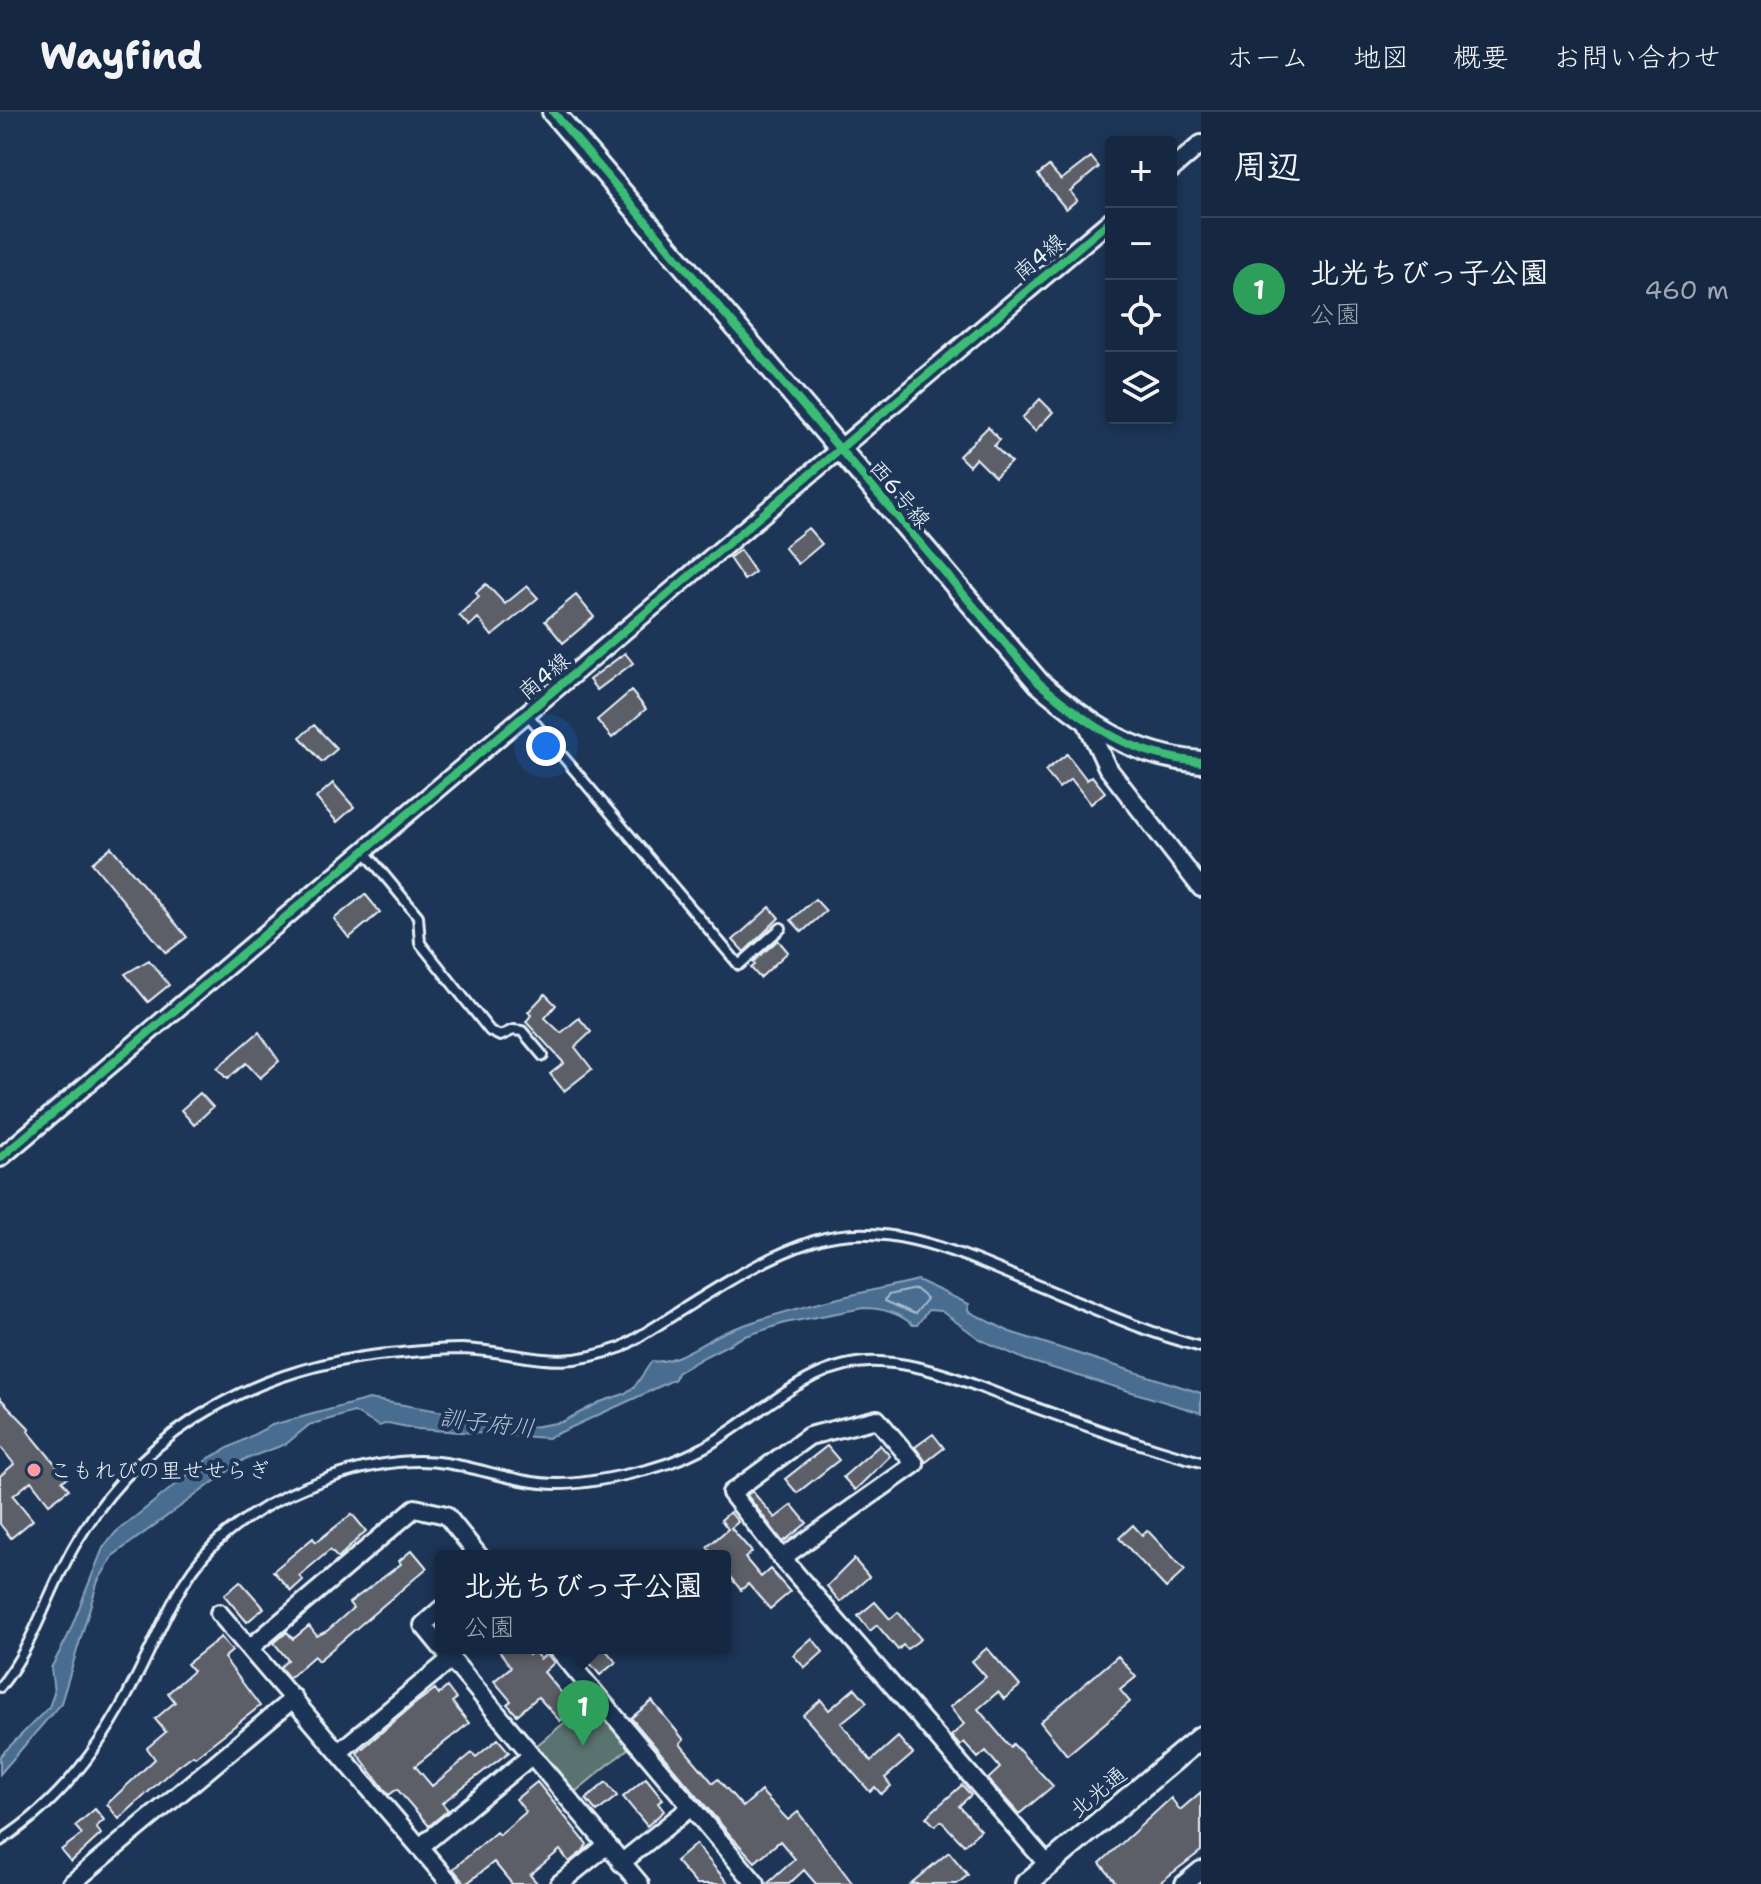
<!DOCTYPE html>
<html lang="ja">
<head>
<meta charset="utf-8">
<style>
	:root { --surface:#162841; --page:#1f3048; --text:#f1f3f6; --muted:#9ea6b1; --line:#35445a; --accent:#ff9aa2 }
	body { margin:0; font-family:"Shantell Sans","Klee One",sans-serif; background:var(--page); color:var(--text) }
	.controls { position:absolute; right:24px; top:24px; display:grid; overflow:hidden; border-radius:8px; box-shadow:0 4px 12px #0003 }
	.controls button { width:72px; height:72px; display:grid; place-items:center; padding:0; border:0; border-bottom:2px solid var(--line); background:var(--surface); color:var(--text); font:40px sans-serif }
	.you { position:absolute; left:546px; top:634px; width:28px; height:28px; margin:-20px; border:6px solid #fff; border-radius:50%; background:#1a73e8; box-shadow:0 0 0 12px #1a73e833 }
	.badge { display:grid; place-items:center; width:52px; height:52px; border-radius:50%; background:var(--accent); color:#fff; font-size:26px; font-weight:700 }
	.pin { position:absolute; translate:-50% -66px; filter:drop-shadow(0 2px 4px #0008) }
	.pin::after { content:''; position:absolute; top:42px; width:28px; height:24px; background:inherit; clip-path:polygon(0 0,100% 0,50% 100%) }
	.popup { position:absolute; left:435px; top:1438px; width:296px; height:104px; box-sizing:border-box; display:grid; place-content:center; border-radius:8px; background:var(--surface); filter:drop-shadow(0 2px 6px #0005); font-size:26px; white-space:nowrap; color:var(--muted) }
	.popup b { font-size:30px; color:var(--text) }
	.popup::after { content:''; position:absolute; left:50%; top:100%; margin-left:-16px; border:16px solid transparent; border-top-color:var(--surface) }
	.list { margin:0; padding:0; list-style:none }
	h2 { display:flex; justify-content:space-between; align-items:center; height:104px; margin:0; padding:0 32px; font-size:34px }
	h2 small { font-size:26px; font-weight:400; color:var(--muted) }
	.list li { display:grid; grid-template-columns:52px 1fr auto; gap:24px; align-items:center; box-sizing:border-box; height:144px; padding:0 32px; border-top:2px solid var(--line) }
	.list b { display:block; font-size:30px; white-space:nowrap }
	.list p { margin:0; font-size:26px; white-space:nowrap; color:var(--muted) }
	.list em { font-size:26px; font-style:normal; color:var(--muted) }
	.icon { flex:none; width:44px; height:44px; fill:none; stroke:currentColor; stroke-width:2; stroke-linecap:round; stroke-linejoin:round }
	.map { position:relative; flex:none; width:1201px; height:1772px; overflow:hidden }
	header { display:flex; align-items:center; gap:48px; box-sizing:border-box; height:112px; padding:0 40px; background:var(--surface); border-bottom:2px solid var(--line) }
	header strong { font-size:38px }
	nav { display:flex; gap:44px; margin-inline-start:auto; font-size:28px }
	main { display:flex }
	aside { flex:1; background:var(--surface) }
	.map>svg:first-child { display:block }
	.green { fill:#5a7370; stroke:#a1b2b4; stroke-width:2 }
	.water { fill:#4a6d91; stroke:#89a2ba; stroke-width:2 }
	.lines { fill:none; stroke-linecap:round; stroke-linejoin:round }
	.shore { stroke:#a9bccf; stroke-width:2 }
	.building { fill:#5d5f67; stroke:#e8f1f8; stroke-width:2 }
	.service-casing { stroke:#e8f1f8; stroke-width:14 }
	.minor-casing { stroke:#e8f1f8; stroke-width:22 }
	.tertiary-casing { stroke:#e8f1f8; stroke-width:26 }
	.service { stroke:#1d3557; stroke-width:8 }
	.minor { stroke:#1d3557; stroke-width:16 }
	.tertiary { stroke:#1d3557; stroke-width:20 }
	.cycleway-casing { stroke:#1d3557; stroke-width:13 }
	.cycleway { stroke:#3abd76; stroke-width:8 }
	.poi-dot { fill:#ff9aa2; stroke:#1d3557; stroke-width:3 }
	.labels { text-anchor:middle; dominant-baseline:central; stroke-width:8; stroke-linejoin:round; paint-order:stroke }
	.street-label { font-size:22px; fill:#e8f1f8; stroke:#1d3557 }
	.poi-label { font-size:22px; fill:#e8f1f8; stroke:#1d3557; text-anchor:start }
	.water-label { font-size:24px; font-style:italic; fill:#b1c3d4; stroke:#1d3557 }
</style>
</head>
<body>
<header>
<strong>Wayfind</strong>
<nav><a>ホーム</a><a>地図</a><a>概要</a><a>お問い合わせ</a></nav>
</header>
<main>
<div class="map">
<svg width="1201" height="1772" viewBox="0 0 1201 1772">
	<rect width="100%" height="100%" fill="#1d3557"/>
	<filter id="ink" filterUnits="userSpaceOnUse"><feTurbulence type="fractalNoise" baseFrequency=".0125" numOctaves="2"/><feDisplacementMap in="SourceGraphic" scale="16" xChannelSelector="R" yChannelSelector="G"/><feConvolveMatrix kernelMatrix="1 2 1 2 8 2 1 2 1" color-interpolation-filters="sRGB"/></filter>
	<g filter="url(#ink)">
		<!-- green -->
		<path class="green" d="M591 1589 630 1635 575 1680 536 1634Z"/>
		<!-- water -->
		<path class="water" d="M917 1168 969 1192 968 1199 1010 1220 1201 1281V1301L1026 1248 981 1228 941 1199 928 1198 917 1213H913C899 1201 882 1196 863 1196L785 1211 743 1225 706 1244 677 1261 675 1267 644 1282 548 1326 417 1317 388 1311 379 1314 354 1300 309 1313 286 1332 245 1347 114 1443 98 1469 61 1591 0 1662V1644L49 1595 54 1581 51 1556 67 1526 103 1436 116 1420 209 1346 272 1313 369 1287 532 1315 562 1310 600 1290 624 1282 635 1274 652 1249C674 1253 704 1229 725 1220 787 1196 853 1183 917 1168Z"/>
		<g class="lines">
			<!-- shore -->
			<path class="shore" d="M915 1177 927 1187 915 1202 885 1189 888 1183Z"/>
		</g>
		<!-- building -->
		<path class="building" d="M1091 45 1099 55 1070 79 1077 88 1066 97 1038 63 1049 54 1061 68Z
			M1040 287 1053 300 1035 319 1022 306Z
			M988 315 1000 328 994 334 1011 350 995 365 976 346 969 354 959 344Z
			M808 416 822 432 798 452 784 435Z
			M740 438 755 460 744 468 729 446Z
			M486 472 505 492 527 474 538 486 492 524 478 506 469 514 459 503 479 485 476 481Z
			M576 483 594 505 563 531 545 509Z
			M625 541 633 551 597 578 589 568Z
			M631 579 646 597 612 626 597 608Z
			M314 613 337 637 322 650 300 625Z
			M1067 642 1087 668 1092 664 1105 680 1091 692 1071 667 1059 676 1045 659Z
			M333 671 354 695 337 710 316 686Z
			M111 735 187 825 166 841 92 751Z
			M365 782 380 800 349 826 334 807Z
			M815 787 826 799 802 820 791 808Z
			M770 795 779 806 744 840 733 828Z
			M778 828 788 840 760 866 751 856 755 853 753 850Z
			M149 848 169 873 148 890 125 862Z
			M545 882 556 893 545 906 561 921 579 906 591 920 575 935 592 957 564 979 550 962 564 951 526 910 531 903 528 900Z
			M259 920 279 949 260 966 246 951 227 967 217 956Z
			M200 981 213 995 194 1013 181 998Z
			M0 1286 30 1317 28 1319 67 1366 62 1369 69 1377 49 1392 31 1369 13 1384 33 1408 11 1426 0 1412V1364L14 1352 0 1334Z
			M933 1322 944 1336 926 1350 915 1335Z
			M880 1333 890 1344 855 1378 843 1365Z
			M827 1334 839 1348 797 1381 785 1367Z
			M752 1379 775 1406 792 1393 807 1411 783 1430 747 1383Z
			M730 1400 738 1410 731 1416 752 1440 745 1446 761 1465 770 1457 790 1480 770 1497 748 1472 741 1478 725 1459V1444H714L707 1435 728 1417 721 1408Z
			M352 1402 366 1419 338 1446 330 1438 299 1464 303 1468 291 1479 273 1459 313 1426 316 1430Z
			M1133 1413 1142 1423 1147 1418 1185 1458 1166 1476 1119 1426Z
			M412 1438 427 1456 318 1549 314 1544 289 1566 280 1555 288 1548 274 1531 287 1520 293 1527 309 1514 317 1524 327 1519 353 1496 349 1491 401 1452 399 1449Z
			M854 1447 869 1465 840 1490 827 1474Z
			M240 1469 264 1496 247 1510 224 1483Z
			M875 1490 890 1507 898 1500 921 1527 907 1537 903 1533 898 1538 877 1513 870 1519 858 1504Z
			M221 1525 232 1539 224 1546 260 1594 195 1645 193 1643 169 1661 119 1707 107 1692 155 1647 147 1636 166 1620 155 1607 175 1590 168 1581 193 1559 187 1552Z
			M812 1526 823 1540 805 1556 793 1543Z
			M497 1536H523L529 1543 534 1539 540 1547 547 1542 554 1551 544 1560 565 1585 574 1577 584 1589 560 1609 538 1585 517 1603 507 1592 511 1589 494 1569 511 1555Z
			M577 1536H604L616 1550 600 1563Z
			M987 1536 1020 1574 1004 1587 998 1580 978 1597 1010 1635 1013 1632 1053 1674 1019 1702 988 1667 1000 1656 986 1639 978 1646 964 1630 960 1634 951 1624 964 1612 950 1595 986 1565 972 1549Z
			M1118 1544 1136 1565 1120 1578 1130 1590 1067 1643 1040 1610Z
			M447 1575 456 1587 452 1590 469 1611 415 1654 432 1674 472 1641 476 1645 498 1627 509 1640 442 1691 448 1698 429 1714 397 1677 389 1683 357 1641 416 1591 435 1577 439 1582Z
			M855 1576 867 1590 841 1611 871 1649 898 1625 913 1642 885 1666 891 1674 881 1682 875 1675 870 1680 803 1603 821 1588 829 1598Z
			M652 1589 684 1628 680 1632 713 1671 718 1667 743 1695 761 1679 788 1708 798 1700 853 1772H816L804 1758 789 1772H767L795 1747 780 1729 755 1750 730 1723 631 1606Z
			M646 1666 663 1687 658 1691 664 1699 647 1714 623 1685Z
			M537 1670 587 1732 583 1739 569 1750 560 1738 530 1763 538 1772H512L494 1750 466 1772 453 1757 496 1720 499 1723 526 1700 516 1687Z
			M606 1670 617 1684 597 1700 586 1687Z
			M962 1673 971 1683 959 1694 981 1718 964 1733 941 1709 935 1714 926 1705Z
			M1201 1680V1739L1158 1772H1117L1100 1751 1171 1686 1180 1698Z
			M95 1697 104 1708 96 1715 101 1722 71 1750 61 1738 82 1722 75 1714Z
			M696 1732 716 1757 729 1772H696L676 1749Z
			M949 1740 968 1763 957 1772H910Z"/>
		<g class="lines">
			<!-- service casing -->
			<g class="service-casing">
				<path id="service" d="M527 602 739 853 781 816
					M365 740 418 804 420 831 490 919 500 924 513 918 522 919 543 944
					M0 1575C35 1532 48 1478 76 1431 146 1313 266 1250 401 1241 421 1239 442 1237 462 1237 530 1240 551 1261 622 1235 684 1199 746 1151 814 1129 889 1105 967 1145 1036 1173 1090 1195 1145 1220 1201 1235
					M0 1729C61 1690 104 1631 136 1566 162 1516 180 1459 226 1422 279 1378 376 1340 446 1351 484 1357 520 1372 558 1372 582 1372 607 1367 629 1362 655 1357 680 1348 703 1336 760 1305 809 1246 880 1250 928 1252 973 1273 1017 1289 1078 1311 1138 1333 1201 1350"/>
			</g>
			<!-- minor casing -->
			<g class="minor-casing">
				<path id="minor" d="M1171 58 1201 32
					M1087 612 1107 655 1201 776
					M0 1046 1111 108
					M782 1446 915 1352 877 1307 809 1324 731 1381 782 1446 1048 1753
					M441 1497 423 1513 441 1535
					M219 1501 451 1772
					M250 1536 415 1396 446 1403 479 1444
					M442 1536 640 1772
					M557 1536 756 1772
					M339 1640 451 1547
					M420 1735 531 1644
					M621 1751 691 1695
					M71 1772 294 1586
					M559 1772 607 1733
					M1184 1772 1201 1758"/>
			</g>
			<!-- tertiary casing -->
			<g class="tertiary-casing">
				<path id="tertiary" d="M553 0 1039 571C1090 614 1132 644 1201 650
					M1026 1772 1201 1625"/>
			</g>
			<!-- service -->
			<use href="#service" class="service"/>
			<!-- minor -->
			<use href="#minor" class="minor"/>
			<!-- tertiary -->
			<use href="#tertiary" class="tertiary"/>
			<!-- cycleway casing -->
			<g class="cycleway-casing">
				<path id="cycleway" d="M553 0 1039 571C1090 614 1132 644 1201 650
					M0 1046 1111 108"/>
			</g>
			<!-- cycleway -->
			<use href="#cycleway" class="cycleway"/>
		</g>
	</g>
	<!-- markers -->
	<circle class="poi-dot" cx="34" cy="1358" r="8"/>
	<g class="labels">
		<!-- street labels -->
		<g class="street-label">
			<text transform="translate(1039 145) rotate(-40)">南4線</text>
			<text transform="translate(900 382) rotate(50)">西6号線</text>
			<text transform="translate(544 564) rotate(-40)">南4線</text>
			<text transform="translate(1098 1680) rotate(-40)">北光通</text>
		</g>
		<!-- poi labels -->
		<g class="poi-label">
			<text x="50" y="1358">こもれびの里せせらぎ</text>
		</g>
		<!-- water labels -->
		<g class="water-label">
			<text transform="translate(487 1311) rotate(7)">訓子府川</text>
		</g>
	</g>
</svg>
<div class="controls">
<button>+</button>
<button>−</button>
<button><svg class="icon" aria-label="locate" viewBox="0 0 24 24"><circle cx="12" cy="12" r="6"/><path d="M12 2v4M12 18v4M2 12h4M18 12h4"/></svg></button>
<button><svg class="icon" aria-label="layers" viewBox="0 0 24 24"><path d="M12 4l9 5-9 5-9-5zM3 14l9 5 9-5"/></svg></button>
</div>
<div class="you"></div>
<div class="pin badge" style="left:583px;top:1634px;background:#2e9e5b">1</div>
<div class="popup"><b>北光ちびっ子公園</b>公園</div>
</div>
<aside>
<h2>周辺<small></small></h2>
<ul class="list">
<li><span class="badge" style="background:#2e9e5b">1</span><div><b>北光ちびっ子公園</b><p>公園</p></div><em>460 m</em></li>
</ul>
</aside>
</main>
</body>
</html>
